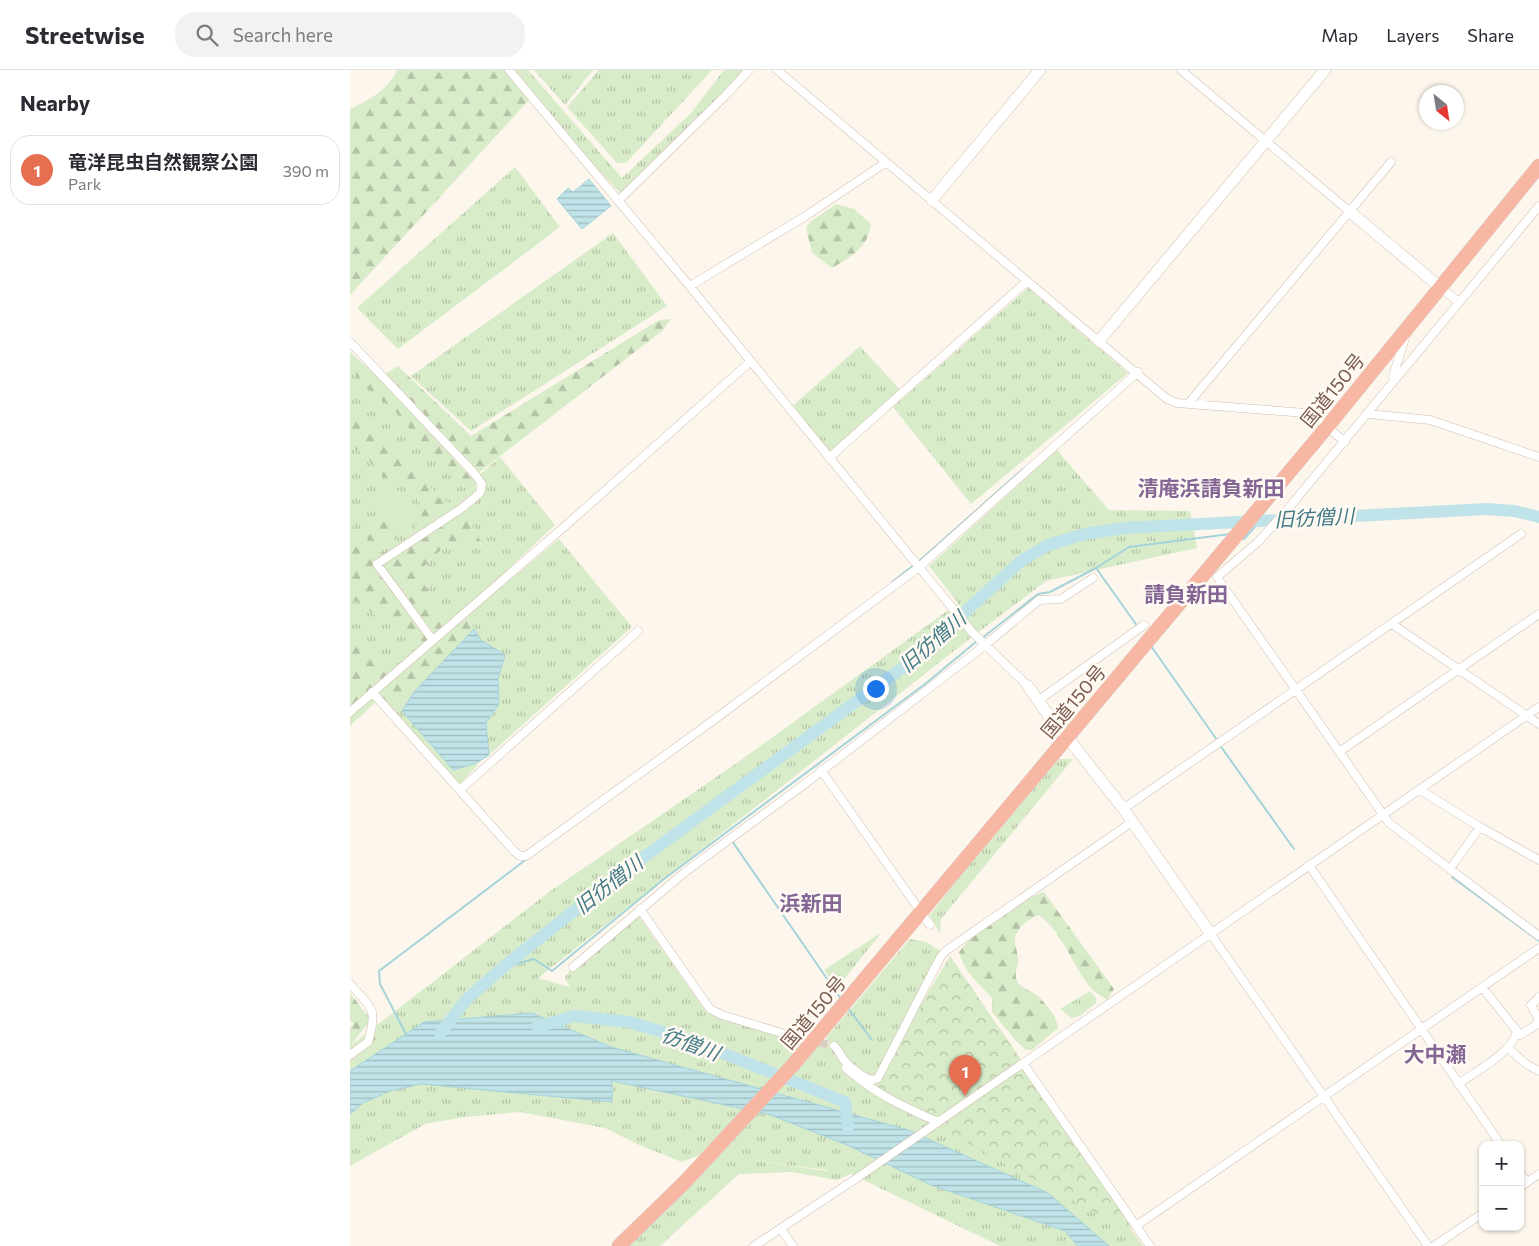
<!DOCTYPE html>
<html lang="en">
<head>
<meta charset="utf-8">
<style>
	:root { --surface:#fff; --page:#f2f2f3; --text:#2b2b33; --muted:#7c7c81; --line:#e1e1e2; --accent:#e76f51 }
	body { margin:0; font-family:Commissioner,"Noto Sans JP",sans-serif; background:var(--page); color:var(--text) }
	.controls { position:absolute; right:15px; bottom:15px; display:grid; overflow:hidden; border-radius:10px; box-shadow:0 1px 4px #0004 }
	.controls button { width:45px; height:45px; display:grid; place-items:center; padding:0; border:0; border-bottom:1px solid var(--line); background:var(--surface); color:var(--text); font:25px sans-serif }
	.compass { position:absolute; left:1069px; top:15px; width:45px; height:45px; border-radius:50%; background:var(--surface); box-shadow:0 1px 4px #0004; rotate:150deg }
	.you { position:absolute; left:525px; top:618px; width:18px; height:18px; margin:-12px; border:4px solid #fff; border-radius:50%; background:#1a73e8; box-shadow:0 0 0 8px #1a73e833 }
	.badge { display:grid; place-items:center; width:32px; height:32px; border-radius:50%; background:var(--accent); color:#fff; font-size:16px; font-weight:700 }
	.pin { position:absolute; translate:-50% -41px; filter:drop-shadow(0 1px 2px #0008) }
	.pin::after { content:''; position:absolute; top:26px; width:18px; height:15px; background:inherit; clip-path:polygon(0 0,100% 0,50% 100%) }
	.list { margin:0; padding:0; list-style:none }
	h2 { display:flex; justify-content:space-between; align-items:center; height:65px; margin:0; padding:0 20px; font-size:21px }
	h2 small { font-size:16px; font-weight:400; color:var(--muted) }
	.list li { display:grid; grid-template-columns:32px 1fr auto; gap:15px; align-items:center; box-sizing:border-box; height:70px; margin:0 10px 10px; padding:0 10px; border:1px solid var(--line); border-radius:20px }
	.list b { display:block; font-size:19px; white-space:nowrap }
	.list p { margin:0; font-size:16px; white-space:nowrap; color:var(--muted) }
	.list em { font-size:16px; font-style:normal; color:var(--muted) }
	.icon { flex:none; width:28px; height:28px; fill:none; stroke:currentColor; stroke-width:2; stroke-linecap:round; stroke-linejoin:round }
	.map { position:relative; flex:none; width:1189px; height:1176px; overflow:hidden }
	header { display:flex; align-items:center; gap:30px; box-sizing:border-box; height:70px; padding:0 25px; background:var(--surface); border-bottom:1px solid var(--line) }
	header strong { font-size:24px }
	nav { display:flex; gap:28px; margin-inline-start:auto; font-size:18px }
	.search { width:350px; height:45px; background:var(--page); display:flex; align-items:center; gap:12px; box-sizing:border-box; padding:0 18px; border-radius:20px; color:var(--muted); font-size:19px }
	main { display:flex }
	aside { flex:1; background:var(--surface) }
	.map>svg:first-child { display:block }
	.grass { fill:url(#grass-tufts); fill-rule:evenodd }
	.forest { fill:url(#forest-firs) }
	.park { fill:url(#park-crowns) }
	.pitch { fill:#d8ecc9 }
	.water { fill:url(#water-rules); stroke:#a5d3da }
	.lines { fill:none; stroke-linecap:round; stroke-linejoin:round }
	.stream { stroke:#a5d3da; stroke-width:2 }
	.river { stroke:#bfe3e8; stroke-width:12 }
	.street-tunnel { stroke:#dcd0c4; stroke-width:8; stroke-dasharray:8 4; stroke-linecap:butt }
	.street-casing { stroke:#d1beb0; stroke-width:9 }
	.secondary-casing { stroke:#d6c0b0; stroke-width:12 }
	.highway-casing { stroke:#dad1cd; stroke-width:15 }
	.street { stroke:#fff; stroke-width:8 }
	.secondary { stroke:#fff; stroke-width:11 }
	.highway { stroke:#f7b7a3; stroke-width:14 }
	.labels { text-anchor:middle; dominant-baseline:central; stroke-width:5; stroke-linejoin:round; paint-order:stroke }
	.street-label { font-size:19px; fill:#7a5c4d; stroke:#fffaf3 }
	.water-label { font-size:20px; font-style:italic; fill:#437c86; stroke:#fffaf3 }
	.quarter-label { font-size:21px; font-weight:bold; fill:#846695; stroke:#fffaf3 }
</style>
</head>
<body>
<header>
<strong>Streetwise</strong>
<div class="search"><svg class="icon" aria-label="search" viewBox="0 0 24 24"><circle cx="10" cy="10" r="6"/><path d="M15 15l6 6"/></svg>Search here</div>
<nav><a>Map</a><a>Layers</a><a>Share</a></nav>
</header>
<main>
<aside>
<h2>Nearby<small></small></h2>
<ul class="list">
<li><span class="badge">1</span><div><b>竜洋昆虫自然観察公園</b><p>Park</p></div><em>390 m</em></li>
</ul>
</aside>
<div class="map">
<svg width="1189" height="1176" viewBox="0 0 1189 1176">
	<defs>
		<pattern id="grass-tufts" width="24" height="20" patternUnits="userSpaceOnUse" patternTransform="scale(1.25)"><rect width="24" height="20" fill="#d8ecc9"/><path d="M3 7l-1-3M5 7V3M7 7l1-3M15 17l-1-3M17 17v-4M19 17l1-3" fill="none" stroke="#b4c2a5"/></pattern>
		<pattern id="forest-firs" width="22" height="20" patternUnits="userSpaceOnUse" patternTransform="scale(1.25)"><rect width="22" height="20" fill="#d8ecc9"/><path d="M5 1l3.5 6h-7zM16 11l3.5 6h-7z" fill="#b4c2a5"/></pattern>
		<pattern id="park-crowns" width="20" height="18" patternUnits="userSpaceOnUse" patternTransform="scale(1.25)"><rect width="20" height="18" fill="#d8ecc9"/><path d="M2 6a3 3 0 1 1 6 0M12 15a3 3 0 1 1 6 0" fill="none" stroke="#b4c2a5"/></pattern>
		<pattern id="water-rules" width="6" height="5" patternUnits="userSpaceOnUse" patternTransform="scale(1.25)"><rect width="6" height="5" fill="#bfe3e8"/><path d="M0 2.5h6" fill="none" stroke="#a0bbbe"/></pattern>
	</defs>
	<rect width="100%" height="100%" fill="#fdf6ec"/>
	<!-- grass -->
	<path class="grass" d="M159 0H178L272 108 341 43 374 0H399L271 124 203 52Z
		M184 0H243L215 35Z
		M249 0H362L276 93H267L217 37Z
		M165 97 210 157 48 279 7 238Z
		M263 163 317 236 121 361 61 306Z
		M678 218 778 303 621 434 543 337Z
		M510 276 552 322 479 388 439 339Z
		M0 282 64 340 129 422 127 407 150 387 205 455 102 552 84 533 68 502 96 475 134 477 112 438 39 495 93 559 0 646Z
		M707 380 759 440 840 441 847 478 696 511 618 570 188 908 220 917 215 907 223 897 288 845 357 943 481 975 476 968 560 869 576 872 594 883 523 1010 749 1115 793 1176H650L501 1104 487 1110 442 1102 389 1104 310 1176H279L352 1084 332 1092 289 1075 255 1058 170 1042 115 1047 75 1054 0 1096V976L199 822 391 690 608 533 579 496ZM400 1090 477 1100V1101Z
		M209 469 282 557 139 685 136 653 149 634 148 609 155 585 131 570 116 546Z
		M29 629 50 637 103 700 127 693V696L109 715Z
		M709 689H723L591 849 590 864 580 845 607 810Z
		M532 862 487 918 474 900Z
		M740 921 746 928V933L730 946 721 948 710 939Z"/>
	<!-- forest -->
	<path class="forest" d="M47 0H156L179 30 0 225V39C18 31 39 19 47 0Z
		M486 134 504 139 521 154C518 178 502 186 482 198L462 183 456 158 460 152Z
		M321 249 312 261 127 404 32 306 48 296 121 366 309 250Z
		M8 296 18 298 30 315 92 375 120 406 127 407 125 423 107 410 59 358 54 349 8 310 6 303Z
		M0 338 24 366 64 394 89 428 112 438 134 477 96 475 68 502 84 533 102 552 76 575 26 546 7 531H0V442L3 444 4 463 22 483 46 482 64 460 74 439 64 425 49 412 33 407 15 385 0 375Z
		M23 450C36 450 51 452 46 469L33 473 18 470 14 463 16 454Z
		M116 546 124 559 64 622 52 641 29 629 0 656V559L32 585 46 601Z
		M694 822 764 919 757 930C752 926 745 923 741 918 722 895 714 864 689 845 680 848 667 858 665 868 664 876 669 884 668 892 667 900 663 906 669 914 674 919 679 920 685 924 695 931 707 947 708 958L682 980H676L666 971 642 942V928C628 913 614 902 609 882 632 854 660 834 694 822Z
		M0 923 21 950 0 976V958L4 954 0 950Z"/>
	<!-- park -->
	<path class="park" d="M600 886 761 1121 782 1159 736 1138 520 1019Z"/>
	<!-- pitch -->
	<path class="pitch" d="M48 420C62 428 70 437 60 453 45 453 38 448 31 435L32 428Z"/>
	<!-- water -->
	<path class="water" d="M239 109 261 136 232 159 207 129 218 118 223 122Z
		M124 559 131 570 155 585 148 609 149 634 136 653 139 685 127 693 103 700 52 641 64 622Z
		M182 943 261 977 558 1060 698 1123 759 1176H728L715 1161 581 1115 497 1075 418 1044 262 1011V1032L71 1014 40 1021 13 1033 0 1044V1001L74 952Z"/>
	<g class="lines">
		<!-- stream -->
		<path class="stream" d="M891 468 894 469 911 450
			M568 492 673 399
			M746 498 788 557
			M542 512 564 495
			M631 569 688 524 700 522 746 498 779 477 880 464
			M801 576 867 670
			M869 674 944 779
			M382 771 491 929
			M1102 807 1189 871
			M152 898 184 889 202 901 314 809 575 614 627 571
			M497 937 522 970
			M57 966 30 914 29 901 178 788"/>
		<!-- river -->
		<path class="river" d="M187 957 224 946 279 952 337 969 495 1032 498 1057
			M90 963 117 929 152 898 264 809 559 593 671 491 698 475 735 464 775 458 1137 439 1164 441 1189 447"/>
		<!-- street-tunnel -->
		<path class="street-tunnel" d="M435 964 484 976"/>
		<!-- street casing -->
		<g class="street-casing">
			<path id="street" d="M159 0 337 213 622 562 678 616
				M427 0 817 329 827 333 956 343 963 345 995 372
				M831 0 999 141
				M268 131 375 26 399 0
				M1189 136 937 440 908 472 867 507 1039 753 1189 866
				M340 216 454 147 535 93
				M1090 217 1109 232
				M0 272 124 403 132 414 130 423 112 438 27 494 82 569
				M1043 306 1056 265
				M838 334 1041 92
				M1018 344 1080 350 1189 387
				M479 388 677 211
				M1042 554 1189 654
				M22 622 164 781 170 786H176L361 652 568 498 788 302
				M689 630 794 555
				M0 642 214 457 401 291
				M989 682 1189 544
				M471 700 580 855
				M110 720 288 561
				M1070 720 1130 757 1189 790
				M773 739 1171 464
				M959 795 1151 1075
				M1100 799 1130 757
				M290 839 360 939 372 945 435 964
				M860 863 1078 1176
				M223 897 335 802 456 713 634 576 689 530 711 529 743 508
				M0 914C22 939 28 938 18 972L0 985
				M1189 927 1181 935 1189 950
				M1167 964 1170 965 1189 953
				M484 976C489 980 490 984 493 989 499 997 513 1008 523 1010L528 1008 591 886 597 880 782 752
				M1158 978 1176 994 1189 1001
				M673 993 800 1176
				M496 998C523 1023 554 1037 588 1052
				M1108 1014C1125 1002 1163 982 1167 961L1132 917
				M1170 1103 1177 1112
				M1170 1117 1189 1104
				M786 1156 1189 878
				M431 1159 443 1176
				M404 1176 504 1110 1189 637
				M1084 1176 1133 1143"/>
		</g>
		<!-- secondary casing -->
		<g class="secondary-casing">
			<path id="secondary" d="M582 130 690 0
				M999 141 1090 217
				M749 271 975 0
				M678 616 708 659 717 667 772 737 860 863"/>
		</g>
		<!-- highway casing -->
		<g class="highway-casing">
			<path id="highway" d="M269 1176 334 1113 442 996 977 357 1189 96"/>
		</g>
		<!-- street -->
		<use href="#street" class="street"/>
		<!-- secondary -->
		<use href="#secondary" class="secondary"/>
		<!-- highway -->
		<use href="#highway" class="highway"/>
	</g>
	<g class="labels">
		<!-- street labels -->
		<g class="street-label">
			<text transform="translate(982 320) rotate(-51)">国道150号</text>
			<text transform="translate(723 631) rotate(-50)">国道150号</text>
			<text transform="translate(463 942) rotate(-50)">国道150号</text>
		</g>
		<!-- water labels -->
		<g class="water-label">
			<text transform="translate(964 447) rotate(-3)">旧彷僧川</text>
			<text transform="translate(582 571) rotate(-41)">旧彷僧川</text>
			<text transform="translate(258 814) rotate(-38)">旧彷僧川</text>
			<text transform="translate(341 973) rotate(20)">彷僧川</text>
		</g>
		<!-- quarter labels -->
		<g class="quarter-label">
			<text x="861" y="417">清庵浜請負新田</text>
			<text x="836" y="523">請負新田</text>
			<text x="461" y="832">浜新田</text>
			<text x="1085" y="983">大中瀬</text>
		</g>
	</g>
</svg>
<div class="controls">
<button>+</button>
<button>−</button>
</div>
<svg class="compass" viewBox="-18 -18 36 36"><path d="M0-13l5 13h-10z" fill="#e53935"/><path d="M0 13l5-13h-10z" fill="#7c7c81"/></svg>
<div class="you"></div>
<div class="pin badge" style="left:615px;top:1026px">1</div>
</div>
</main>
</body>
</html>
